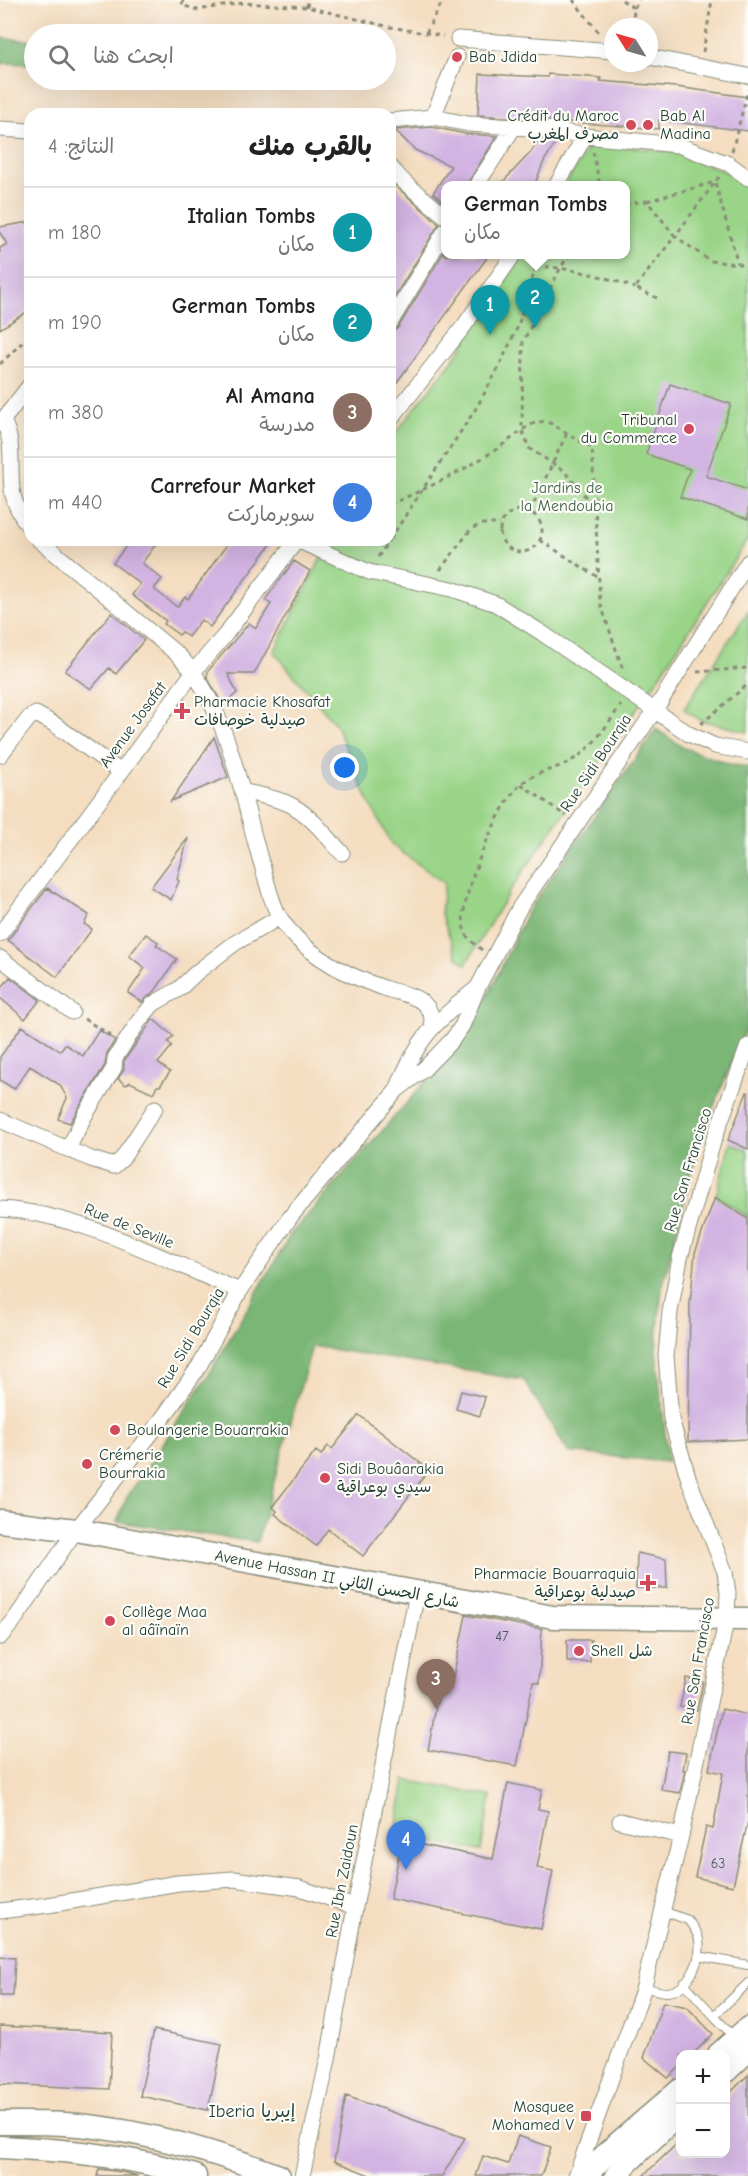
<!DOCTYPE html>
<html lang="ar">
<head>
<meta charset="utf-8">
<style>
	:root { --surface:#fff; --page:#f2f2f2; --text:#222; --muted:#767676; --line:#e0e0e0; --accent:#0b8043 }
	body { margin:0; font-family:"Comic Neue","Playpen Sans Arabic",sans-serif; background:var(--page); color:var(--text); direction:rtl }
	.controls { position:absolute; right:18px; bottom:18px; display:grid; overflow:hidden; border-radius:12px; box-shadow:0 6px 24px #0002 }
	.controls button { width:54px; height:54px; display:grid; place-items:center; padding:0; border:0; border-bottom:2px solid var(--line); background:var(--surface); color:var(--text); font:30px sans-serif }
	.compass { position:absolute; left:604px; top:18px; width:54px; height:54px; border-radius:50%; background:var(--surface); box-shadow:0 6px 24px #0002; rotate:307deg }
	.you { position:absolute; left:345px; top:768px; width:21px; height:21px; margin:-15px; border:4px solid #fff; border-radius:50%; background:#1a73e8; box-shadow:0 0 0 9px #1a73e833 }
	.badge { display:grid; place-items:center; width:39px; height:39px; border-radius:50%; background:var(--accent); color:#fff; font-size:20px; font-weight:700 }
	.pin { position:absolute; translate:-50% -50px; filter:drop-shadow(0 2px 3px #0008) }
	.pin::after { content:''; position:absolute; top:32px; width:21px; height:18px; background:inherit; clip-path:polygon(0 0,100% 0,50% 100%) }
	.popup { position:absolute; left:441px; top:181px; width:189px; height:78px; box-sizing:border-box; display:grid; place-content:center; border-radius:12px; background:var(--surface); filter:drop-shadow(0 2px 4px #0005); font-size:20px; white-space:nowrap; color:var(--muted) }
	.popup b { font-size:22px; color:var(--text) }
	.popup::after { content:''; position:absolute; left:50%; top:100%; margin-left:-12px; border:12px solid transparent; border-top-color:var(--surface) }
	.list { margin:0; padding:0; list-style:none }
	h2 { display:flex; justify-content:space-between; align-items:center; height:78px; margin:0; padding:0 24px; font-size:26px }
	h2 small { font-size:20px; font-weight:400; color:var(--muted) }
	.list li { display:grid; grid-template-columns:39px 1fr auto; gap:18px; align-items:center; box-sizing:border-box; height:90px; padding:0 24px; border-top:2px solid var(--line) }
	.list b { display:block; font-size:22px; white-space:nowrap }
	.list p { margin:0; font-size:20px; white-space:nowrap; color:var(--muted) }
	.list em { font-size:20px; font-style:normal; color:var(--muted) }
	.icon { flex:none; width:33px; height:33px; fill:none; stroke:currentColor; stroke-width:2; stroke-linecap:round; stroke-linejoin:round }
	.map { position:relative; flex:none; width:748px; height:2176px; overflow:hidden; direction:ltr }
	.search { position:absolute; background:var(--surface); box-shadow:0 6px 24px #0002; left:24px; top:24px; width:372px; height:66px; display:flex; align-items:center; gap:15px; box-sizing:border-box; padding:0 21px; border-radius:33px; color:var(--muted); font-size:22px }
	.panel { position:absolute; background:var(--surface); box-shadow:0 6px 24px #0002; left:24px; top:108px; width:372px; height:438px; border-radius:18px; direction:rtl }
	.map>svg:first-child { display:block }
	.green { fill:#99d487; stroke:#5c885e; stroke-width:1.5 }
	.forest { fill:#7ab674; stroke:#4c7a54; stroke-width:1.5 }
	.building { fill:#d2b3e2 }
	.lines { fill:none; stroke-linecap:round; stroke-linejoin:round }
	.lane-casing { stroke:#8a8d7a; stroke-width:10 }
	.street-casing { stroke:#8a8d7a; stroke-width:17 }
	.secondary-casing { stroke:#8a8d7a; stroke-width:25 }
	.path { stroke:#8a8d7a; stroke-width:3; stroke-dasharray:4.5 4.5; stroke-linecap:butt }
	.lane { stroke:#fff; stroke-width:8 }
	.street { stroke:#fff; stroke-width:15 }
	.secondary { stroke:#fff; stroke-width:22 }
	.poi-dot { fill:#d1495b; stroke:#fdfcf7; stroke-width:2 }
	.labels { text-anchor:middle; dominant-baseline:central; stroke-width:4.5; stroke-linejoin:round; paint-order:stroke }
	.number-label { font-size:14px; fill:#4c5a60 }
	.poi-label { font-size:16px; fill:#1f3d34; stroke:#fdfcf7; text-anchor:start }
	.park-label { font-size:16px; fill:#3e6349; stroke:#fdfcf7 }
	.street-label { font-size:16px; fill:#1f3d34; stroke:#fdfcf7 }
	.neighbourhood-label { font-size:18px; fill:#1f3d34; stroke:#fdfcf7 }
</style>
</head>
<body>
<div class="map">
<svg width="748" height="2176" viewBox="0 0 748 2176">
	<rect width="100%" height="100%" fill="#fdfcf7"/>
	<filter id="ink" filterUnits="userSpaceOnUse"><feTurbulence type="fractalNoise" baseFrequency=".0167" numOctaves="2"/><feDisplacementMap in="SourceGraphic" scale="12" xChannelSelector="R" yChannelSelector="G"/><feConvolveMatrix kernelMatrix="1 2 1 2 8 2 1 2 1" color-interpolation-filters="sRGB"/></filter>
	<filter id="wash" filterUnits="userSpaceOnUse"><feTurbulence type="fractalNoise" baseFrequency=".008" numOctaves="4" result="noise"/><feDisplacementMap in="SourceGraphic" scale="24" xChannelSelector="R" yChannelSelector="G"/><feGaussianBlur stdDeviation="1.35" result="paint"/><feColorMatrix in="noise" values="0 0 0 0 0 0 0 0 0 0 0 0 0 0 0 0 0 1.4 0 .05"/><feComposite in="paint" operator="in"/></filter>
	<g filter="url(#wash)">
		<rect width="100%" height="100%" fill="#f4ddc0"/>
		<!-- green -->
		<path class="green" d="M591 143 674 152 728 173 748 185V539L659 677 509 892 466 964 457 957 441 914 444 883 392 845 367 798 336 725 274 652 330 540H390V440L456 356 522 255 625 254V186L565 185Z
			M748 611V732L700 720 684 709Z
			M730 1143 748 1150V1217L716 1196Z
			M405 1780 491 1796 481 1851 395 1835Z"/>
		<!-- forest -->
		<path class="forest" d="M0 38 34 41V64L2 63 0 70Z
			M656 729 684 748 732 765 748 767V1024L701 1137 662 1288 656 1350 668 1462 568 1452 524 1380 312 1346 257 1542 117 1522 126 1499 208 1376 291 1234 472 1029 528 911Z"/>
		<g id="blocks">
			<!-- building -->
			<path class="building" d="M480 74 548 77V74L601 78 600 81 676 87 748 97V131L659 120V129L478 115Z
				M432 127 466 134 497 136 466 186H445V203L433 193 451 166 415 150 395 130Z
				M540 138 557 141 544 161 534 186H499L531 152Z
				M390 181 439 224 390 304Z
				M30 222V310L0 329V248L7 244 0 233V227Z
				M445 250V255H489L390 392V333L398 328Z
				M670 384 731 404 706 476 748 490V519L680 497 690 469 646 454Z
				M131 540H159L142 563 162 579 154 589 177 607 185 597 188 599 230 540H274L210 627 201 620 188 637 182 632 179 635 164 624 166 621 132 595 140 584 113 563Z
				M294 561 310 571 254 674H228L237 693 223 705 207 677 208 671 249 623 256 628 271 604 265 600Z
				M111 613 144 640 116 674 109 668 91 689 65 671Z
				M214 737 228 777 171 801Z
				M188 838 177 879 179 881 171 900 151 887Z
				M47 888 89 915 84 924 92 929 57 977 8 940Z
				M146 934 158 942 156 945 177 959 155 991 142 1002 128 993 145 968 129 956Z
				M10 977 40 1000 25 1019 0 998V990Z
				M153 1019 173 1036 168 1042 172 1046 158 1063 170 1072 160 1086H157L153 1093 130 1082 126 1085 118 1079 124 1069V1061Z
				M22 1026 60 1051 65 1044 83 1056 99 1030 115 1040 107 1053 105 1065 70 1123 58 1119 67 1098 60 1085 30 1066 14 1089 0 1080V1057Z
				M747 1092H748V1149L728 1140Z
				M715 1197 748 1219V1439L688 1442 690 1304 695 1253Z
				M461 1391 485 1397 480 1416 456 1409Z
				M359 1415 429 1470 363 1556 328 1529 316 1546 275 1514 277 1511 272 1507 316 1451 321 1455 328 1446 332 1449Z
				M637 1553 666 1559 667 1588H636Z
				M466 1615 542 1629 539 1683 533 1682 517 1766 428 1750 442 1675 453 1677Z
				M567 1640H591L590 1662H567Z
				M686 1678 703 1682 697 1710 680 1707Z
				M722 1709 748 1715V1821L733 1886 695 1877 706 1827 713 1829 723 1773 709 1770Z
				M668 1751 686 1753 683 1770H685L680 1793 661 1790Z
				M508 1783 542 1790 538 1809 548 1811 537 1868 553 1871 541 1929 390 1899 402 1841 493 1859Z
				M0 1957 15 1958 13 1996H0Z
				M663 2002 687 2007 713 2034 692 2055H681V2066L668 2078 644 2058Z
				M0 2026 112 2032 109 2089 0 2084Z
				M154 2030 222 2044 208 2110 140 2096Z
				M748 2075V2176H643L681 2140V2154H726V2097Z
				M346 2096 465 2138 442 2176H372L334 2161Z
				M518 2136 551 2147 541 2176H476L483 2156 508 2164Z
				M99 2169 121 2172 138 2176H97Z"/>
		</g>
	</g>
	<g filter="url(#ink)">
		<use href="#blocks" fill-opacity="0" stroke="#8a8d7a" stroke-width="1.5"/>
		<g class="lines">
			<!-- lane casing -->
			<g class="lane-casing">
				<path id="lane" d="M698 1956 748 1965
					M684 1983 714 2016
					M644 1987C651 1989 660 1992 667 1992 689 1991 702 1959 699 1940 698 1933 692 1926 688 1920L663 1911
					M734 2037 714 2016 748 1983"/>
			</g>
			<!-- street casing -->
			<g class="street-casing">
				<path id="street" d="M458 39 613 51
					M649 57 748 76
					M433 117 457 57
					M390 121 433 117 468 124 547 129 585 136 678 145 729 164 748 178
					M0 129 30 131
					M390 167 405 183 445 216
					M476 186 514 127
					M556 186 585 136
					M390 323 445 231
					M390 420 464 326 514 254
					M3 421C16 444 8 470 13 495 16 508 22 518 30 528
					M0 424 30 385
					M39 540 177 654C227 701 242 797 261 862 267 880 270 901 280 918 303 953 345 975 384 988 396 993 411 993 422 1002 430 1008 432 1016 433 1026
					M297 540 369 572 452 589 496 604 542 633 689 734 715 746 748 752
					M0 755 30 717 36 714 54 724 121 772
					M242 791C257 795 274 797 289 804 310 814 326 836 342 853
					M0 934 121 772 194 671 225 635 297 540
					M0 958 72 1012
					M397 1090C417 1038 435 1022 477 988
					M0 1120 91 1159 114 1166 122 1159 155 1108
					M68 1149 85 1115 114 1068 115 1058 139 1021 153 1004 179 989 197 972 235 943 280 917
					M0 1209C79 1213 167 1261 240 1291
					M0 1637 13 1622 76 1530 160 1422 198 1368 240 1291 291 1216 397 1090 424 1069 452 1040 462 1026 478 987 520 907 655 710 748 562
					M620 1821 681 1836
					M0 1911 48 1905 178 1883 234 1879 300 1888 355 1907
					M302 2176 328 2059 355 1907 417 1593
					M576 2176 643 1990 681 1836 727 1617 728 1593 725 1572 689 1480 671 1419 666 1355 670 1312 680 1258 713 1142 748 1046"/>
			</g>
			<!-- secondary casing -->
			<g class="secondary-casing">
				<path id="secondary" d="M0 1521 76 1530 553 1617 748 1619
					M719 2054 748 2028
					M726 2071 748 2050
					M0 2123C29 2123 59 2122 88 2126 153 2133 218 2153 279 2176
					M0 2147C67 2150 131 2156 195 2176
					M585 2176 609 2151 680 2090
					M616 2176 628 2162 680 2113"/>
			</g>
			<!-- path -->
			<path class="path" d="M183 0 182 5 197 10 243 3 307 7 390 27 443 36
				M573 0 600 34
				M622 0 634 8 633 27
				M307 7 308 0
				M634 8 639 0
				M426 33 443 0
				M703 52 712 0
				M732 151 748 90
				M593 152 600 186
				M719 177 675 236 710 261 748 265
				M647 201 715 182 738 264
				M625 204 647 201 675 236 635 288 657 298
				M570 254 561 267 523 342 522 430 529 448 565 472 594 507
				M536 266C570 268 602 275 635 288
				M0 364 30 335
				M390 504C431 487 472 467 508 441 520 432 533 419 548 422L592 448 600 602 623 670
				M500 531a21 21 0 1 1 42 0a21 21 0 1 1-42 0Z
				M530 511 567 433
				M390 539 475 410 498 369 518 326 536 266 528 258
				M540 540 599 578
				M378 557 389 540
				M440 570 471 529 482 524H500
				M697 672 748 668
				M701 724 748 684
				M521 784 566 816
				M482 950C475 944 467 939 464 929 457 901 498 806 519 786 532 773 553 770 569 762 592 750 606 726 621 705
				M84 1019 112 1036"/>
			<!-- lane -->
			<use href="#lane" class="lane"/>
			<!-- street -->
			<use href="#street" class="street"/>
			<!-- secondary -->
			<use href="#secondary" class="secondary"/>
		</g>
	</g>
	<!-- markers -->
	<g class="poi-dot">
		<circle cx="457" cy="57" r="6"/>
		<circle cx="631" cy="125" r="6"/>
		<circle cx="648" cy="125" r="6"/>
		<circle cx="689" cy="429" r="6"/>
		<path d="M179 702h6v6h6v6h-6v6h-6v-6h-6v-6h6z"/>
		<circle cx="115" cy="1430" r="6"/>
		<circle cx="87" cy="1464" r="6"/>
		<circle cx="325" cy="1478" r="6"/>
		<path d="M645 1574h6v6h6v6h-6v6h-6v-6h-6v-6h6z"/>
		<circle cx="110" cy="1621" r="6"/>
		<circle cx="579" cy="1651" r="6"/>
		<rect x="580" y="2110" width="12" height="12" rx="3"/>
	</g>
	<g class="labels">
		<!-- number labels -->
		<g class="number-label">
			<text x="502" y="1636">47</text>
			<text x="718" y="1863">63</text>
		</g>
		<!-- poi labels -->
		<g class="poi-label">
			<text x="469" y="57">Bab Jdida</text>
			<text x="619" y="116" text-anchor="end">Crédit du Maroc<tspan x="619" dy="18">مصرف المغرب</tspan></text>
			<text x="660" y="116">Bab Al<tspan x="660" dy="18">Madina</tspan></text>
			<text x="677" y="420" text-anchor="end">Tribunal<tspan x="677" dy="18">du Commerce</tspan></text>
			<text x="194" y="702">Pharmacie Khosafat<tspan x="194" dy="18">صيدلية خوصافات</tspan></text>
			<text x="127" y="1430">Boulangerie Bouarrakia</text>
			<text x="99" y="1455">Crémerie<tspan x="99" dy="18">Bourrakia</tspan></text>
			<text x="337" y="1469">Sidi Bouâarakia<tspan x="337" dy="18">سيدي بوعراقية</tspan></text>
			<text x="636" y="1574" text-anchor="end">Pharmacie Bouarraquia<tspan x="636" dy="18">صيدلية بوعراقية</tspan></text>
			<text x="122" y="1612">Collège Maa<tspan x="122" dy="18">al aâïnaïn</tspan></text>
			<text x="591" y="1651">Shell شل</text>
			<text x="574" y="2107" text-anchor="end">Mosquee<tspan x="574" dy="18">Mohamed V</tspan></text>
		</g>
		<!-- park labels -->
		<g class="park-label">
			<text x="567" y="488">Jardins de<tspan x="567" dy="18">la Mendoubia</tspan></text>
		</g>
		<!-- street labels -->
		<g class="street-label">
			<text transform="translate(133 725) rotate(-54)">Avenue Josafat</text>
			<text transform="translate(596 763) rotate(-56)">Rue Sidi Bourqia</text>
			<text transform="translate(688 1170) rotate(-73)">Rue San Francisco</text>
			<text transform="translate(129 1226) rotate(22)">Rue de Seville</text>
			<text transform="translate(191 1338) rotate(-59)">Rue Sidi Bourqia</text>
			<text transform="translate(337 1579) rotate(11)">Avenue Hassan II شارع الحسن الثاني</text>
			<text transform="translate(698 1661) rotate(-80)">Rue San Francisco</text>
			<text transform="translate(342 1881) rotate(-79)">Rue Ibn Zaidoun</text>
		</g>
		<!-- neighbourhood labels -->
		<g class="neighbourhood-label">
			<text x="252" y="2111">Iberia إيبريا</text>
		</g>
	</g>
</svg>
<div class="controls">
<button>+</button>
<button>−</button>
</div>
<svg class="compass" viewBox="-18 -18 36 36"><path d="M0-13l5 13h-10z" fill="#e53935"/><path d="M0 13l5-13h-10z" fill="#767676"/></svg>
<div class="you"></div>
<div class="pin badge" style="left:490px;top:335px;background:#0f9aa8">1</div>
<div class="pin badge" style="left:535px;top:328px;background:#0f9aa8">2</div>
<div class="popup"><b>German Tombs</b>مكان</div>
<div class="pin badge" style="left:436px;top:1709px;background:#8d6e63">3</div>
<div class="pin badge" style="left:406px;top:1870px;background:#3f7fe0">4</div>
<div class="search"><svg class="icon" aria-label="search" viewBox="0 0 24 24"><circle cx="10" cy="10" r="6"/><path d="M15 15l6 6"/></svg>ابحث هنا</div>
<section class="panel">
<h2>بالقرب منك<small>النتائج: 4</small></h2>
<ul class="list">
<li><span class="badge" style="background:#0f9aa8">1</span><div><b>Italian Tombs</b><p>مكان</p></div><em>180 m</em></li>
<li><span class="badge" style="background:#0f9aa8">2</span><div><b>German Tombs</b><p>مكان</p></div><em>190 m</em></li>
<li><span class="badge" style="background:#8d6e63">3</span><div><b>Al Amana</b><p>مدرسة</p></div><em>380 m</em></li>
<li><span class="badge" style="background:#3f7fe0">4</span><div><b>Carrefour Market</b><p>سوبرماركت</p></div><em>440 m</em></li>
</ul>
</section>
</div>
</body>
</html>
